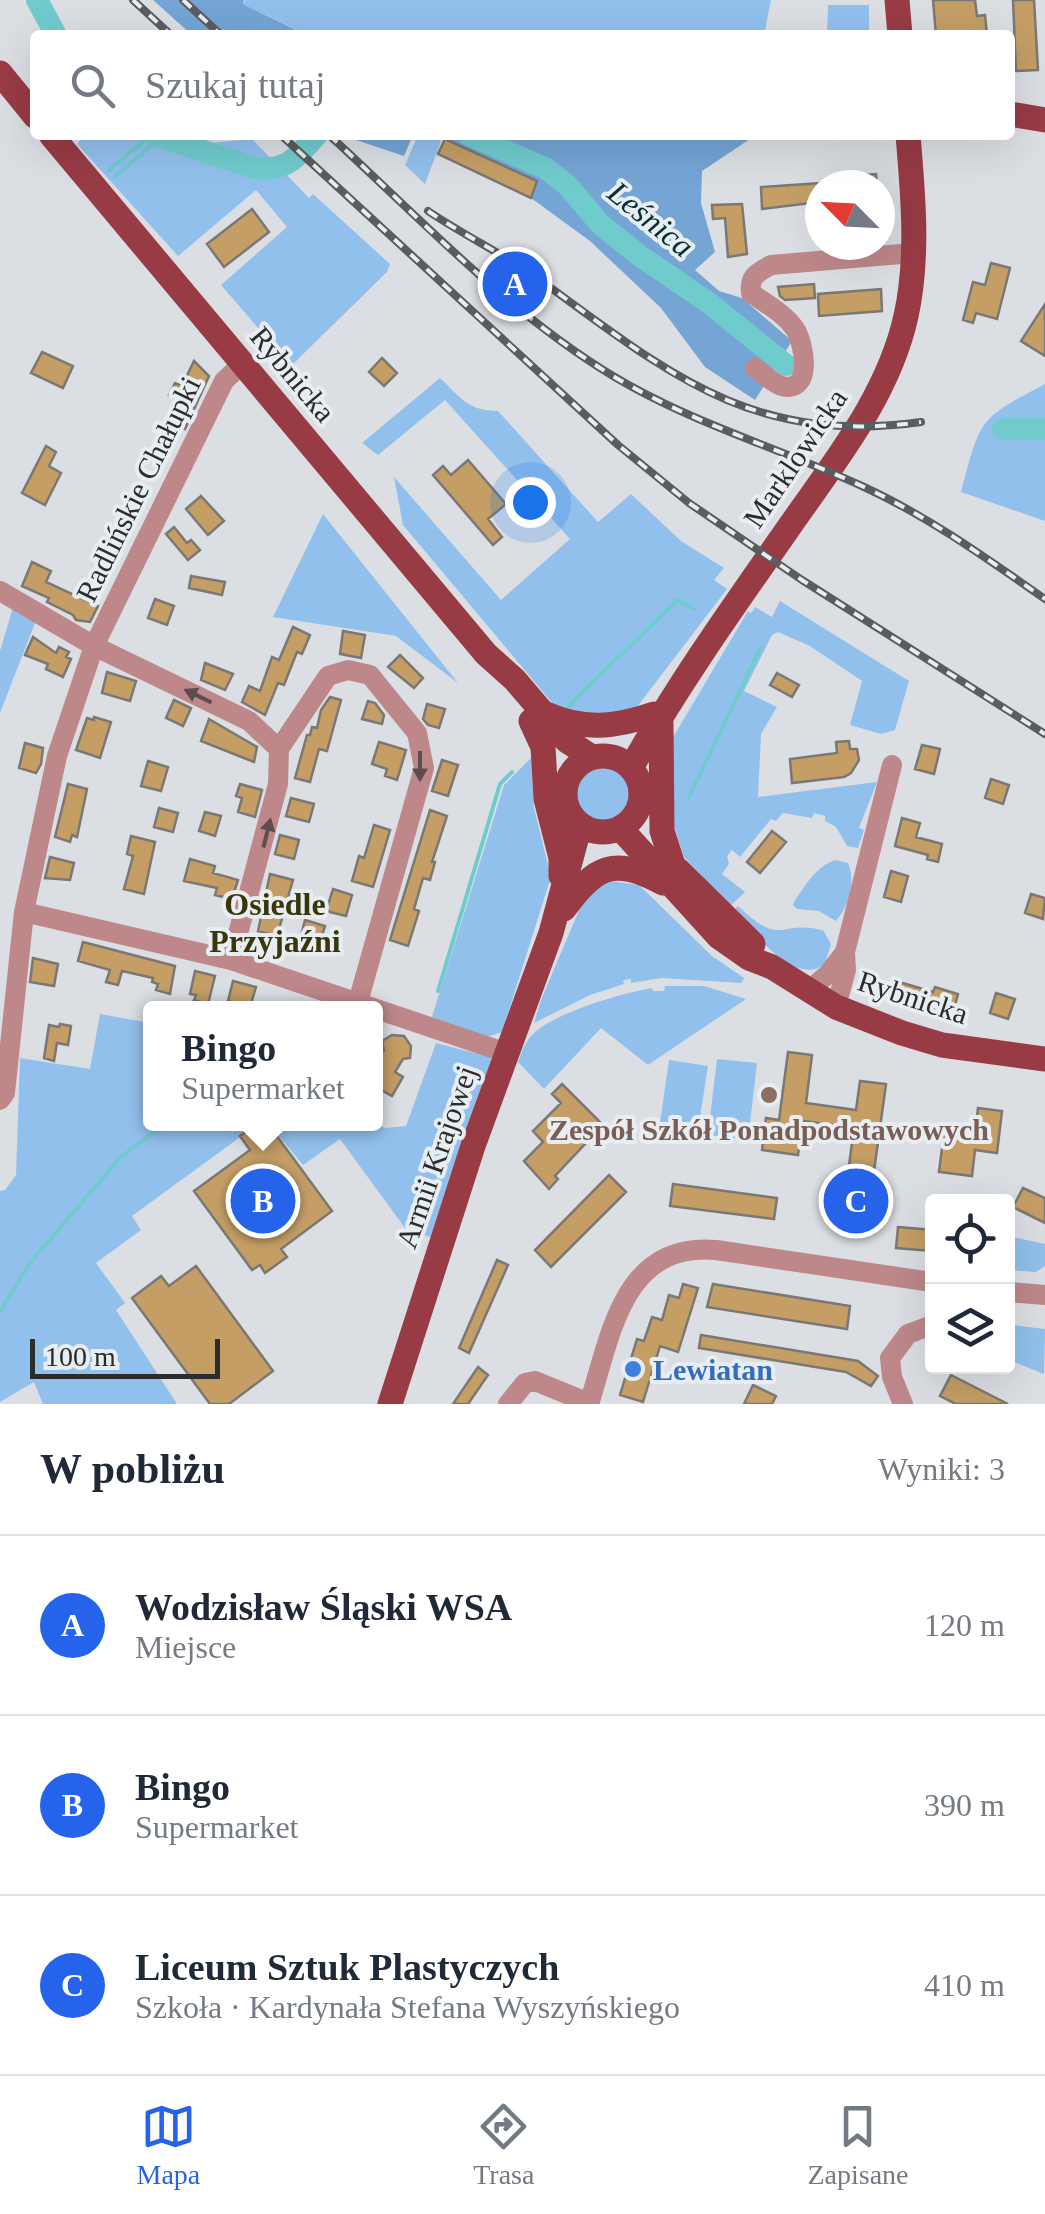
<!DOCTYPE html>
<html lang="pl">
<head>
<meta charset="utf-8">
<style>
	:root { --surface:#fff; --page:#f2f2f3; --text:#1f2937; --muted:#747a83; --line:#e0e1e3; --accent:#2563eb }
	body { margin:0; font-family:Georgia,serif; background:var(--page); color:var(--text) }
	.controls { position:absolute; right:30px; bottom:30px; display:grid; overflow:hidden; border-radius:10px; box-shadow:0 10px 40px #0002 }
	.controls button { width:90px; height:90px; display:grid; place-items:center; padding:0; border:0; border-bottom:2px solid var(--line); background:var(--surface); color:var(--text); font:50px sans-serif }
	.compass { position:absolute; left:805px; top:170px; width:90px; height:90px; border-radius:50%; background:var(--surface); box-shadow:0 10px 40px #0002; rotate:294deg }
	.scale { position:absolute; left:30px; bottom:25px; width:190px; box-sizing:border-box; padding-left:10px; border:5px solid #2b2c2e; border-top:0; font-size:28px; line-height:35px; white-space:nowrap; color:#2b2c2e; -webkit-text-stroke:8px #e8edf1; paint-order:stroke }
	.you { position:absolute; left:530px; top:502px; width:35px; height:35px; margin:-25px; border:8px solid #fff; border-radius:50%; background:#1a73e8; box-shadow:0 0 0 15px #1a73e833 }
	.badge { display:grid; place-items:center; width:65px; height:65px; border-radius:50%; background:var(--accent); color:#fff; font-size:32px; font-weight:700 }
	.pin { position:absolute; translate:-50% -50%; border:5px solid #fff; box-shadow:0 2px 10px #0006 }
	.popup { position:absolute; left:143px; top:1001px; width:240px; height:130px; box-sizing:border-box; display:grid; place-content:center; border-radius:10px; background:var(--surface); filter:drop-shadow(0 2px 8px #0005); font-size:32px; white-space:nowrap; color:var(--muted) }
	.popup b { font-size:38px; color:var(--text) }
	.popup::after { content:''; position:absolute; left:50%; top:100%; margin-left:-20px; border:20px solid transparent; border-top-color:var(--surface) }
	.list { margin:0; padding:0; list-style:none }
	h2 { display:flex; justify-content:space-between; align-items:center; height:130px; margin:0; padding:0 40px; font-size:42px }
	h2 small { font-size:32px; font-weight:400; color:var(--muted) }
	.list li { display:grid; grid-template-columns:65px 1fr auto; gap:30px; align-items:center; box-sizing:border-box; height:180px; padding:0 40px; border-top:2px solid var(--line) }
	.list b { display:block; font-size:38px; white-space:nowrap }
	.list p { margin:0; font-size:32px; white-space:nowrap; color:var(--muted) }
	.list em { font-size:32px; font-style:normal; color:var(--muted) }
	.icon { flex:none; width:55px; height:55px; fill:none; stroke:currentColor; stroke-width:2; stroke-linecap:round; stroke-linejoin:round }
	.map { position:relative; flex:none; width:1045px; height:1404px; overflow:hidden }
	.search { position:absolute; background:var(--surface); box-shadow:0 10px 40px #0002; left:30px; right:30px; top:30px; height:110px; display:flex; align-items:center; gap:25px; box-sizing:border-box; padding:0 35px; border-radius:10px; color:var(--muted); font-size:38px }
	.sheet { height:670px; background:var(--surface) }
	nav { display:flex; justify-content:space-around; align-items:center; box-sizing:border-box; height:140px; border-top:2px solid var(--line); background:var(--surface); font-size:28px; color:var(--muted) }
	nav a { display:grid; justify-items:center; gap:5px }
	nav .on { color:var(--accent) }
	.map>svg:first-child { display:block }
	.green { fill:#92c0ed }
	.forest { fill:#74a5d5 }
	.lines { fill:none; stroke-linecap:round; stroke-linejoin:round }
	.stream { stroke:#70cbcd; stroke-width:4 }
	.river { stroke:#70cbcd; stroke-width:22 }
	.building { fill:#c49e65; stroke:#7b7874; stroke-width:2.5 }
	.minor { stroke:#be888a; stroke-width:20 }
	.major { stroke:#983b45; stroke-width:25 }
	.rail-casing { stroke:#5a5c5f; stroke-width:8 }
	.rail { stroke:#e8edf1; stroke-width:4; stroke-dasharray:11; stroke-linecap:butt }
	.oneway { fill:#5e4c4e }
	.education-dot { fill:#8d6e63; stroke:#e8edf1; stroke-width:4 }
	.shop-dot { fill:#3f7fe0; stroke:#e8edf1; stroke-width:4 }
	.labels { text-anchor:middle; dominant-baseline:central; stroke-width:8; stroke-linejoin:round; paint-order:stroke }
	.street-label { font-size:30px; fill:#2b2c2e; stroke:#e8edf1 }
	.education-label { font-size:30px; font-weight:bold; fill:#785e54; stroke:#e8edf1 }
	.shop-label { font-size:30px; font-weight:bold; fill:#366cbe; stroke:#e8edf1; text-anchor:start }
	.water-label { font-size:32px; font-style:italic; fill:#043234; stroke:#e8edf1 }
	.neighbourhood-label { font-size:32px; font-weight:bold; fill:#39360b; stroke:#e8edf1 }
</style>
</head>
<body>
<div class="map">
<svg width="1045" height="1404" viewBox="0 0 1045 1404">
	<rect width="100%" height="100%" fill="#dbdfe4"/>
	<!-- green -->
	<path class="green" d="M245 0H771L764 35H307L243 4Z
		M828 5H869V35H827Z
		M84 135H183L210 143 252 139 309 198 313 194 390 264 387 272 291 366 221 285 287 227 256 190 178 256 77 144Z
		M418 135H429L441 141 425 184 405 165Z
		M440 378C460 397 468 411 498 411L598 522 631 494 681 541 724 568 714 580 727 589 637 707C606 718 584 715 554 705L403 525 394 477 501 600 570 539 445 400 378 455 362 443Z
		M1045 384V521L961 492C981 419 977 420 1045 384Z
		M323 514 458 683 396 636 273 617Z
		M780 601 909 681 895 730 881 734 850 725 862 681 810 646 778 632 772 635 744 691 777 707 761 734 758 797 877 782 859 828 864 830 858 848 847 846 836 827 825 821V816L814 813 812 818 783 813 776 821 771 819 740 857 732 850 727 856 729 864 722 874 745 892 730 906 684 857 673 823 672 739 748 611 751 613 755 607 772 617Z
		M14 604 37 618 0 713V651Z
		M531 758 534 808 551 877 502 1032 487 1037 432 1017 504 785Z
		M571 794a31 31 0 1 1 62 0a31 31 0 1 1-62 0Z
		M836 860 848 863C856 882 849 906 836 921L819 911 797 909 793 905 795 900C806 885 817 865 836 860Z
		M604 880 639 885 712 956 744 978 741 983 661 978 631 983V979L623 980 624 984 590 995 534 1023 541 1000 585 896Z
		M738 906C783 949 777 919 823 930L831 944 825 964C795 988 752 931 734 910Z
		M665 986H704L746 999 648 1065 601 1028 544 1089 518 1062C521 1055 523 1046 528 1040 544 1015 622 993 652 988L653 991H664Z
		M100 1014 150 1023V1124H258L132 1216 141 1230 96 1263 125 1303 116 1310 177 1404H43L34 1382 0 1402V1191L5 1190 16 1175 20 1058 90 1069Z
		M436 1043 490 1057 494 1068 432 1238 405 1228 340 1139 303 1165 269 1124 376 1123 385 1128 406 1126Z
		M717 1059 757 1063 748 1140 708 1135Z
		M669 1060 708 1066 696 1143 658 1137Z
		M1012 1237 1045 1244V1266L1036 1272 1009 1270Z
		M1013 1325 1045 1329 1044 1374 1009 1360Z"/>
	<!-- forest -->
	<path class="forest" d="M153 0H244L243 4 306 35H192Z
		M319 135H413L404 156 347 137Z
		M437 135H756L702 171 701 203 715 252 695 270 719 291 742 298 792 341 755 400 705 367 661 308 590 241 531 198 536 181Z"/>
	<g class="lines">
		<!-- stream -->
		<path class="stream" d="M109 170 151 135
			M115 177 161 137
			M569 706 677 600 694 609
			M689 797 761 647
			M438 991 500 784 512 772
			M0 1312 29 1264 120 1158 164 1124"/>
		<!-- river -->
		<path class="river" d="M37 0 56 35
			M155 135 255 168C289 171 295 158 317 135
			M469 135 547 169 568 186 600 224 640 256 709 303 786 365
			M1003 429H1045"/>
	</g>
	<!-- building -->
	<path class="building" d="M933 0H975L977 16 985 15 987 35H936Z
		M1013 0H1034L1038 70 1016 71Z
		M445 139 537 181 531 198 438 154Z
		M876 174 877 185H838V177Z
		M820 183V202L762 209 761 187Z
		M742 204 747 254 728 257 725 218 713 219 712 205Z
		M252 209 269 232 224 267 207 244Z
		M991 263 1010 268 997 319 976 313 973 323 963 320 973 282 985 285Z
		M508 269 531 291 523 300 500 277Z
		M814 284 815 298 785 300 780 296 778 287Z
		M881 289 882 311 819 316 818 294Z
		M1045 304V356L1021 341Z
		M42 352 73 366 63 388 31 373Z
		M382 358 397 373 384 386 369 372Z
		M194 361 209 376 185 429 166 420 176 398 169 395 175 383 182 386Z
		M46 446 56 452 49 466 61 473 45 505 22 493Z
		M468 460 506 504 488 519 502 537 493 545 433 475 443 466 451 475Z
		M201 496 224 521 208 535 186 509Z
		M174 527 187 543 191 540 200 550 188 560 166 534Z
		M32 562 51 571 46 582 98 606 90 622 76 620 73 615 47 602 49 598 22 586Z
		M191 576 225 582 222 595 189 588Z
		M155 599 174 606 167 625 148 618Z
		M293 627 310 635 302 654 297 652 284 685 278 683 265 715 242 702 249 686 260 691 272 657 279 660Z
		M343 631 365 635 361 658 340 654Z
		M33 637 56 653 59 647 69 652 66 657 71 659 63 677 46 669 48 664 25 655Z
		M400 655 423 678 414 688 388 667Z
		M205 663 233 674 225 690 201 680Z
		M107 672 136 681 130 701 102 693Z
		M777 673 799 685 792 697 770 685Z
		M330 697 341 700 327 751 319 749 310 782 295 778 307 735H310L312 727 317 728 321 710Z
		M174 700 191 708 183 726 166 718Z
		M368 701 375 703 384 715 382 724 362 719Z
		M427 704 445 709 439 728 428 725 423 719Z
		M94 717 111 722 100 758 76 750 87 718 94 720Z
		M209 719 257 747 254 762 201 741Z
		M849 741 850 749H857L859 760 851 773 844 777 792 783 790 759 837 753 836 742Z
		M379 742 406 750 397 780 385 776 387 769 372 764Z
		M25 743 43 748 41 764 36 773 19 768Z
		M922 745 940 749 934 774 915 769Z
		M442 760 458 765 448 796 432 791Z
		M148 761 168 767 161 791 141 786Z
		M991 779 1009 785 1003 804 985 798Z
		M68 784 87 789 77 837 72 835 70 842 55 837Z
		M240 784 262 790 255 817 238 812 242 798 236 796Z
		M291 798 314 804 309 822 286 816Z
		M159 808 178 813 173 832 154 827Z
		M430 810 447 816 432 862H435L430 880 423 878 414 909 419 911 408 946 390 940Z
		M205 812 221 816 215 836 199 831Z
		M902 818 920 823 916 837 942 844 938 862 927 859 928 855 895 846Z
		M374 825 390 830 373 887 352 881 359 856 364 858Z
		M772 831 786 842 760 873 747 862Z
		M280 835 299 840 294 859 275 854Z
		M131 836 155 842 144 894 124 889 133 856 127 854Z
		M50 857 74 863 70 880 45 878Z
		M190 859 215 866 213 873 238 880 232 899 215 895 217 888 184 881Z
		M891 871 908 876 901 902 884 897Z
		M270 874 293 880 277 936 258 931Z
		M333 889 352 895 346 916 326 911Z
		M1031 894 1045 898 1043 919 1025 913Z
		M305 920 325 926 318 948 299 943Z
		M83 942 175 966 170 994 156 990 158 984 152 982 153 978 122 971 118 985 106 982 110 970 78 961Z
		M33 958 58 964 54 986 30 982Z
		M195 971 215 976 208 1004 194 1000 196 995 190 994Z
		M233 981 256 987 250 1007 228 1001Z
		M896 981 933 992 935 987 958 994 952 1016 890 1000Z
		M996 993 1015 999 1008 1019 990 1013Z
		M60 1024 71 1026 68 1045 57 1043 54 1061 44 1058 49 1025 59 1027Z
		M392 1035 404 1036 411 1046 410 1058 403 1059 395 1072 403 1077 392 1096 376 1087V1054L384 1051 382 1041Z
		M788 1052 812 1055 806 1103 856 1110 860 1081 886 1084 867 1222 842 1218 854 1128 803 1121 798 1155 762 1150 766 1118 779 1120Z
		M562 1084 603 1125 555 1176 558 1179 549 1189 524 1161 543 1142 533 1131 561 1103 552 1094Z
		M978 1108 1002 1111 997 1153 975 1150 972 1176 939 1172 944 1132 975 1135Z
		M258 1124H268L332 1211 281 1249 287 1257 265 1273 260 1265 252 1270 194 1191 250 1150 240 1136Z
		M609 1175 626 1192 551 1267 535 1250Z
		M673 1184 777 1198 774 1219 670 1206Z
		M1023 1188 1045 1198V1223L1013 1207Z
		M898 1227 932 1230V1251L896 1248Z
		M497 1260 508 1265 469 1353 459 1348Z
		M196 1266 273 1371 229 1404H210L132 1298 161 1276 169 1286Z
		M683 1284 698 1288 678 1352 660 1346 643 1402 620 1395 637 1339 644 1341 652 1317 662 1320 669 1295 679 1298Z
		M713 1284 850 1306 847 1329 707 1307Z
		M701 1335 858 1361 878 1376 871 1386 846 1372 699 1348Z
		M478 1367 488 1375 468 1404H453Z
		M951 1375 1008 1404H956L940 1396Z
		M753 1385 776 1396 772 1404H744Z"/>
	<g class="lines">
		<!-- minor -->
		<path class="minor" d="M755 368C762 373 774 384 782 386 814 394 804 342 795 329 784 313 766 304 751 293 749 276 757 273 771 265L913 253
			M0 591 94 646 249 721 279 749
			M24 912 231 960 507 1053
			M231 960 278 784 279 749 328 676 348 670 370 675 417 733 424 768 358 1002
			M808 991 828 974 845 952
			M836 1007 846 970 845 952 892 765
			M0 1100 5 1093 24 912 57 756 94 646 224 381 243 363
			M1008 1292 1045 1295
			M508 1404 525 1383 535 1381 589 1403
			M589 1404C611 1336 622 1242 716 1250L932 1282
			M903 1404 892 1377 890 1358 908 1334 932 1325"/>
		<!-- major -->
		<path class="major" d="M897 0 900 35
			M0 73 35 116
			M1010 114 1045 120
			M51 135 486 654 515 680 567 741 592 757
			M546 714C584 731 616 727 654 714
			M531 721 543 747 546 799 561 858V876
			M661 722 662 831 673 865
			M565 794a38 38 0 1 1 76 0a38 38 0 1 1-76 0Z
			M631 768C677 686 731 610 785 533 831 466 888 398 906 316 919 258 913 194 908 135
			M620 828 719 937 749 958 772 967 836 1007 902 1033 942 1045 1045 1059
			M678 870 753 944
			M564 909C595 866 614 856 663 883
			M390 1404 473 1146 551 933 580 825"/>
		<!-- rail casing -->
		<g class="rail-casing">
			<path id="rail" d="M133 0 171 35
				M183 0 221 35
				M281 135 618 445 689 503 802 580 1045 734
				M329 135C420 218 507 312 613 376 691 423 782 449 864 487 929 517 986 558 1045 599
				M428 211C462 234 499 252 533 275 664 369 747 446 921 422"/>
		</g>
		<!-- rail -->
		<use href="#rail" class="rail"/>
	</g>
	<!-- one-way arrows -->
	<defs><path id="oneway-solid" d="M-6-.8H1V-3.2L6.5 0L1 3.2V.8H-6Z" transform="scale(2.5)"/></defs>
	<g class="oneway">
		<use href="#oneway-solid" transform="translate(198 696) rotate(-154)"/>
		<use href="#oneway-solid" transform="translate(420 766) rotate(90)"/>
		<use href="#oneway-solid" transform="translate(267 833) rotate(-76)"/>
	</g>
	<!-- markers -->
	<circle class="education-dot" cx="769" cy="1095" r="10"/>
	<circle class="shop-dot" cx="633" cy="1369" r="10"/>
	<g class="labels">
		<!-- street labels -->
		<g class="street-label">
			<text transform="translate(293 374) rotate(50)">Rybnicka</text>
			<text transform="translate(795 458) rotate(-56)">Marklowicka</text>
			<text transform="translate(138 489) rotate(-64)">Radlińskie Chałupki</text>
			<text transform="translate(913 997) rotate(18)">Rybnicka</text>
			<text transform="translate(436 1157) rotate(-71)">Armii Krajowej</text>
		</g>
		<!-- education labels -->
		<g class="education-label">
			<text x="769" y="1129">Zespół Szkół Ponadpodstawowych</text>
		</g>
		<!-- shop labels -->
		<g class="shop-label">
			<text x="653" y="1369">Lewiatan</text>
		</g>
		<!-- water labels -->
		<g class="water-label">
			<text transform="translate(651 219) rotate(39)">Leśnica</text>
		</g>
		<!-- neighbourhood labels -->
		<g class="neighbourhood-label">
			<text x="275" y="904">Osiedle<tspan x="275" dy="37">Przyjaźni</tspan></text>
		</g>
	</g>
</svg>
<div class="controls">
<button><svg class="icon" aria-label="locate" viewBox="0 0 24 24"><circle cx="12" cy="12" r="6"/><path d="M12 2v4M12 18v4M2 12h4M18 12h4"/></svg></button>
<button><svg class="icon" aria-label="layers" viewBox="0 0 24 24"><path d="M12 4l9 5-9 5-9-5zM3 14l9 5 9-5"/></svg></button>
</div>
<svg class="compass" viewBox="-18 -18 36 36"><path d="M0-13l5 13h-10z" fill="#e53935"/><path d="M0 13l5-13h-10z" fill="#747a83"/></svg>
<div class="scale">100 m</div>
<div class="you"></div>
<div class="pin badge" style="left:515px;top:284px">A</div>
<div class="pin badge" style="left:263px;top:1201px">B</div>
<div class="popup"><b>Bingo</b>Supermarket</div>
<div class="pin badge" style="left:856px;top:1201px">C</div>
<div class="search"><svg class="icon" aria-label="search" viewBox="0 0 24 24"><circle cx="10" cy="10" r="6"/><path d="M15 15l6 6"/></svg>Szukaj tutaj</div>
</div>
<section class="sheet">
<h2>W pobliżu<small>Wyniki: 3</small></h2>
<ul class="list">
<li><span class="badge">A</span><div><b>Wodzisław Śląski WSA</b><p>Miejsce</p></div><em>120 m</em></li>
<li><span class="badge">B</span><div><b>Bingo</b><p>Supermarket</p></div><em>390 m</em></li>
<li><span class="badge">C</span><div><b>Liceum Sztuk Plastyczych</b><p>Szkoła · Kardynała Stefana Wyszyńskiego</p></div><em>410 m</em></li>
</ul>
</section>
<nav>
<a class="on"><svg class="icon" aria-label="map" viewBox="0 0 24 24"><path d="M3 6l6-2 6 2 6-2v14l-6 2-6-2-6 2zM9 4v14M15 6v14"/></svg>Mapa</a>
<a><svg class="icon" aria-label="directions" viewBox="0 0 24 24"><path d="M12 3l9 9-9 9-9-9zM9 14v-3h6M13 9l2 2-2 2"/></svg>Trasa</a>
<a><svg class="icon" aria-label="saved" viewBox="0 0 24 24"><path d="M7 4h10v16l-5-4-5 4z"/></svg>Zapisane</a>
</nav>
</body>
</html>
